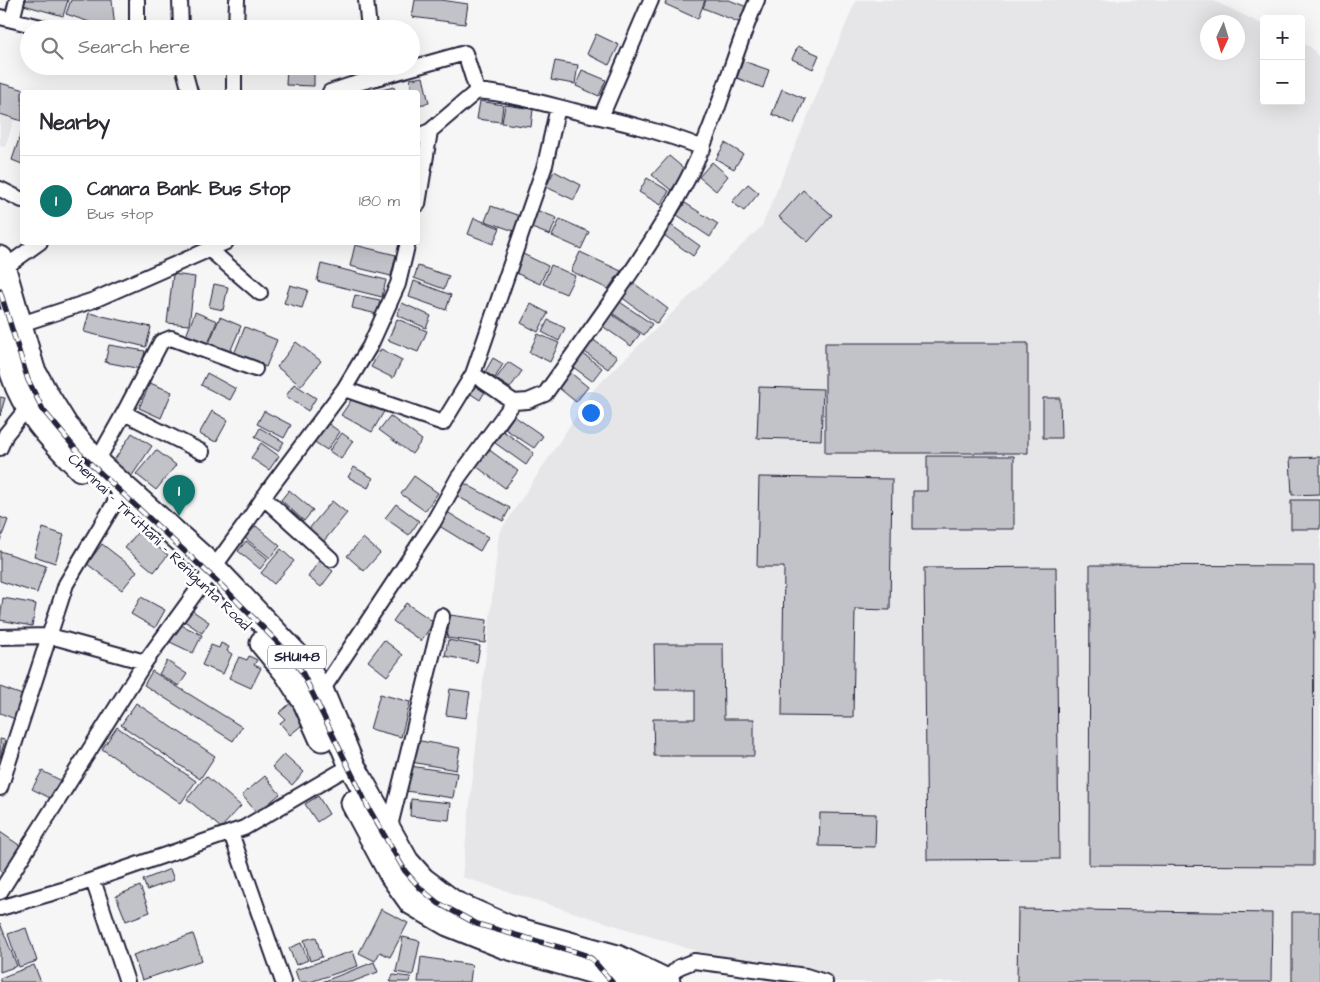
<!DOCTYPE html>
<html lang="en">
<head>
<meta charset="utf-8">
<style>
	:root { --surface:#fff; --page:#f7f7f7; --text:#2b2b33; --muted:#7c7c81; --line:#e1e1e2; --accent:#0f766e }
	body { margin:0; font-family:"Architects Daughter",sans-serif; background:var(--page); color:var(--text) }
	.controls { position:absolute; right:15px; top:15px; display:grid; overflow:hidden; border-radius:5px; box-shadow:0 5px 20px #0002 }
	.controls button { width:45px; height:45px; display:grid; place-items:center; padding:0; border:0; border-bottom:1px solid var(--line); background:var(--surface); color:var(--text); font:25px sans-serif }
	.compass { position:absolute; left:1200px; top:15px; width:45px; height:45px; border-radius:50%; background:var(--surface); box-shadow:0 5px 20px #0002; rotate:184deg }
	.you { position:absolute; left:590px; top:412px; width:18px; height:18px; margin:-12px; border:4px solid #fff; border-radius:50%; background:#1a73e8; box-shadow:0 0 0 8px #1a73e833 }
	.badge { display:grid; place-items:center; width:32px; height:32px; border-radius:50%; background:var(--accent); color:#fff; font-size:16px; font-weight:700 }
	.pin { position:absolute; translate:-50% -41px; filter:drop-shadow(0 1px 2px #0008) }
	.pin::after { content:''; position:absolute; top:26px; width:18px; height:15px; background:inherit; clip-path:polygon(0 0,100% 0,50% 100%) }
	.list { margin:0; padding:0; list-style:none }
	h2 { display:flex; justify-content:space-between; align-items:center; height:65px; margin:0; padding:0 20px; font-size:21px }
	h2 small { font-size:16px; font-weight:400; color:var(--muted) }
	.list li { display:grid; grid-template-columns:32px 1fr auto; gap:15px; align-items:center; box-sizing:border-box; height:90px; padding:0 20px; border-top:1px solid var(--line) }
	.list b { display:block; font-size:19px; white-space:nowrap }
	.list p { margin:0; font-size:16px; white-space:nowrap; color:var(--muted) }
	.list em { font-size:16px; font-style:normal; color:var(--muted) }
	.icon { flex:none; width:28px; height:28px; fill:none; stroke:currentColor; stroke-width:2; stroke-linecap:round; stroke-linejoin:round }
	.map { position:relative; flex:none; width:1320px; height:982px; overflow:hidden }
	.search { position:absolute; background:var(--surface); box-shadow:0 5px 20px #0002; left:20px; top:20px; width:400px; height:55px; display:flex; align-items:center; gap:12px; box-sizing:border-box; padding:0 18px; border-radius:28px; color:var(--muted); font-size:19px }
	.panel { position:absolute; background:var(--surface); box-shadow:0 5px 20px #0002; left:20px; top:90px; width:400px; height:155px; border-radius:5px }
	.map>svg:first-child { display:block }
	.built { fill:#e6e6e9; fill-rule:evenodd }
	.building { fill:#c2c2c9; stroke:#22223b }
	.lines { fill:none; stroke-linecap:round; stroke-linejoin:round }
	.street-casing { stroke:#22223b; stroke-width:18 }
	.highway-casing { stroke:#22223b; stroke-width:29 }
	.street { stroke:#fff; stroke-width:14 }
	.highway { stroke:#fff; stroke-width:25 }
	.rail-casing { stroke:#22223b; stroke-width:5.5 }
	.rail { stroke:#fff; stroke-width:4; stroke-dasharray:11; stroke-linecap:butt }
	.labels { text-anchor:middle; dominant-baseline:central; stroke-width:5; stroke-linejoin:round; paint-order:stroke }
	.shield { fill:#fff; stroke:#646476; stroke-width:1 }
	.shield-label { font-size:14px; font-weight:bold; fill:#22223b }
	.street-label { font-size:15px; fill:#22223b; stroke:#fff }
</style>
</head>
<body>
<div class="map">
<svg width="1320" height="982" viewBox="0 0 1320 982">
	<rect width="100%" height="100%" fill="#f6f6f7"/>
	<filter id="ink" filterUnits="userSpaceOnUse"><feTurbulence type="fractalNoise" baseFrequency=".02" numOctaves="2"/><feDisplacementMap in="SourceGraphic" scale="10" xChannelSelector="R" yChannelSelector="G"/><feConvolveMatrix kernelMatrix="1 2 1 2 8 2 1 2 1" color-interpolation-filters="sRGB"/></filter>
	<g filter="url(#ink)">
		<!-- built -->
		<path class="built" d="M856 0H1212L1264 25V101H1301V43L1311 47 1320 59V982H777L772 975 462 877 499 533 594 389 762 226ZM1208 22H1238V52H1208Z
			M0 115 14 120 5 147 0 146Z"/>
		<!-- building -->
		<path class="building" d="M21 0H68L63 16 20 4Z
			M71 0H112L115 29H110L66 14Z
			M415 0H441L468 4 465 24 412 17Z
			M667 0H705L698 19 665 4Z
			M706 0H729L747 7 741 23 703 8Z
			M395 26V29H374V27Z
			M596 34 619 45 609 65 587 54Z
			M798 46 819 55 813 69 792 59Z
			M555 61 578 65 575 84 551 80Z
			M743 61 769 70 763 88 737 78Z
			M287 66H314V86L286 85Z
			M582 70 606 80 599 96 576 86Z
			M423 77 429 103 418 105V92H412L410 79Z
			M0 83 32 92H22V121L0 114Z
			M394 87 395 92H377V91Z
			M782 89 805 99 794 124 772 114Z
			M480 101 503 105 501 122 477 119Z
			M505 105 533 109 531 127 502 123Z
			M22 130V164L12 160Z
			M725 143 743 154 734 169 716 159Z
			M669 156 687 171 671 190 652 175Z
			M712 162 728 176 716 191 699 177Z
			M554 171 581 185 574 200 546 187Z
			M647 178 669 191 661 205 639 192Z
			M748 184 759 193 744 211 732 202Z
			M803 190 832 215 808 242 779 217Z
			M685 203 718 224 710 237 677 215Z
			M491 206 520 216 514 231 485 221Z
			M536 210 557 218 550 235 529 227Z
			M474 218 500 228 493 244 468 234Z
			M560 219 589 232 581 249 552 236Z
			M668 223 700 246 693 256 661 233Z
			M355 245 396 255 391 276 350 266Z
			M580 252 621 271 608 289 571 271Z
			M523 254 548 266 540 284 514 272Z
			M321 264 386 280 382 297 317 281Z
			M551 265 575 276 566 294 543 284Z
			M418 266 449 276 444 289 414 278Z
			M173 274 195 277 189 325 167 323Z
			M414 281 451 295 446 310 409 297Z
			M631 281 668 309 657 324 620 296Z
			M214 284 228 287 223 310 209 307Z
			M290 285 308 290 302 308 284 303Z
			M355 295 380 300 377 314 352 308Z
			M617 300 652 324 644 335 609 311Z
			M402 303 431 316 426 328 397 315Z
			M531 304 548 313 538 332 521 323Z
			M607 311 640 334 631 346 598 323Z
			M195 312 217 321 208 344 186 336Z
			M89 313 151 327 146 347 84 332Z
			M220 317 241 326 230 352 209 343Z
			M397 319 427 331 418 352 388 340Z
			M548 320 565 328 559 341 542 332Z
			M245 327 277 340 266 367 234 354Z
			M538 334 559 343 550 362 529 352Z
			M588 336 617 357 608 369 579 348Z
			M296 342 321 361 301 386 277 367Z
			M825 343H1028V453H825Z
			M109 345 145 351 141 369 105 362Z
			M381 349 402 360 393 378 371 367Z
			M578 350 602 368 592 381 569 364Z
			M493 358 503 364 495 378 485 372Z
			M508 362 522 371 510 388 496 379Z
			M566 369 588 387 576 402 554 384Z
			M207 373 236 389 230 400 201 385Z
			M471 382 486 390 480 400 466 391Z
			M150 383 172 392 161 418 139 408Z
			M294 384 316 398 308 411 286 396Z
			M759 387 823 389 821 440 757 438Z
			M354 396 386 408 372 432 341 415Z
			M0 397 5 398 0 416Z
			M1043 398H1060L1061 438H1043Z
			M212 411 228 420 216 442 199 434Z
			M264 411 291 425 284 438 257 424Z
			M390 416 422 440 412 454 379 430Z
			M514 416 543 436 534 448 505 429Z
			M326 422 340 432 327 450 313 441Z
			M260 428 284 442 278 451 255 437Z
			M503 431 534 453 526 465 495 443Z
			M132 433 152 446 131 477 111 465Z
			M342 433 353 441 341 459 329 451Z
			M261 443 279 456 269 470 251 458Z
			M484 446 518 471 505 488 472 463Z
			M156 450 176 465 156 490 136 474Z
			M927 456H1014V529H913V491H927Z
			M1320 457V494L1292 495 1290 458Z
			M354 467 373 478 368 488 348 477Z
			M414 476 438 493 425 511 401 494Z
			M759 477 892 479 890 610 855 609 853 717 782 716 784 567H757Z
			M460 481 510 508 503 521 453 494Z
			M289 490 313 510 304 521 281 500Z
			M1291 500H1320V529H1291Z
			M332 501 347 513 323 542 308 530Z
			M396 504 419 521 409 535 385 518Z
			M444 510 488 537 480 551 436 524Z
			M0 517 8 520 0 541Z
			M256 526 280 546 270 558 245 538Z
			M43 528 64 535 55 563 34 556Z
			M138 532 168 555 154 572 125 548Z
			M363 538 380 553 364 571 347 556Z
			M246 541 268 559 260 569 238 551Z
			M102 544 137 571 122 590 87 564Z
			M281 549 294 561 274 584 261 573Z
			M0 551 46 566 37 593 0 581Z
			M319 561 333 571 321 587 308 577Z
			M1090 565 1314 566 1313 866 1089 865Z
			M1056 567 1059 859 927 860 924 568Z
			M141 597 165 610 155 628 131 614Z
			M3 598 36 604 32 626 0 620Z
			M406 603 434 622 421 641 393 621Z
			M190 609 209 622 202 633 183 620Z
			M450 615 487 620 485 643 447 638Z
			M179 624 202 635 193 653 170 642Z
			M384 640 403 655 387 676 368 661Z
			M448 640 480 646 477 662 445 656Z
			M221 643 229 647 227 651 232 654 223 674 202 665 211 645 219 648Z
			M654 644H723L724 719H754V756H654L653 719H695V690H655Z
			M249 656 257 660 254 665 261 668 251 688 229 678 239 657 247 660Z
			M167 661 187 674 179 686 159 674Z
			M152 671 242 727 233 741 144 685Z
			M0 687 25 696 15 719 0 713Z
			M450 689 470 692 466 718 446 715Z
			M380 694 410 702 401 737 370 729Z
			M293 701 308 720 290 735 280 723 285 719 279 713Z
			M136 703 215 756 200 779 121 725Z
			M117 727 196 781 181 803 102 749Z
			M0 739 5 740 0 758Z
			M415 740 460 748 456 770 411 762Z
			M284 754 304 772 292 785 272 767Z
			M410 766 457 773 453 798 406 791Z
			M42 771 60 780 50 798 32 789Z
			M206 776 241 806 221 828 187 799Z
			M265 776 280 794 257 813 242 795Z
			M318 796 329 814 317 822 305 804Z
			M411 799 451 803 449 820 410 816Z
			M820 813 876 814 875 847 819 846Z
			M0 832 22 847 4 874 0 871Z
			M170 869 174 880 147 890 143 880Z
			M140 886 150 912 126 921 116 896Z
			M381 909 408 923 390 957 380 952 375 961 359 953Z
			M1018 909 1272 913 1271 982H1017Z
			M1292 912H1320V982H1292Z
			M0 923 17 966 0 972Z
			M26 928 37 961 19 967 8 934Z
			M193 934 202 960 142 980 133 955Z
			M316 937 322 957 310 961 304 940Z
			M403 937 420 941 413 975 396 972Z
			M301 943 308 960 296 965 289 948Z
			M353 951 358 966 310 982H299L295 970Z
			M421 957 472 965 470 982H418Z
			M374 962 378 972 352 982H322Z
			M34 965 41 982H0V978Z
			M393 975 411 977 410 982H390Z"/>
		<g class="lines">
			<!-- street casing -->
			<g class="street-casing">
				<path id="street" d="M180 0 181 29
					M366 0 369 29
					M0 17 49 29
					M12 20 17 0
					M137 29V0
					M236 29 237 0
					M183 66 190 92
					M234 92V66
					M330 92 351 85 465 53 477 91
					M601 117 651 0
					M418 136 430 131 477 91C510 94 542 103 574 111 618 121 661 131 703 148
					M0 189 22 200
					M418 204 430 131
					M210 250 260 293
					M4 268 40 242
					M18 325 94 300 226 242
					M473 374 514 402 528 401 545 394C594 324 647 256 687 180 717 123 731 59 757 0
					M344 389 443 423 473 374 545 165 558 107
					M124 413 202 452
					M0 448 6 434 28 407
					M96 463 124 413 161 342 171 338 255 369
					M263 497 331 559
					M0 637 50 636 145 662
					M321 692 433 523 458 478 514 402
					M0 788 66 584 117 499
					M389 830 442 616
					M231 833 283 982
					M93 880 127 982
					M0 892 145 662 249 519 270 488 344 389 370 346 398 284 408 242
					M0 908 66 889 244 828 338 773 352 766
					M664 981 679 967 694 961 806 976 825 982"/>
			</g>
			<!-- highway casing -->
			<g class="highway-casing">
				<path id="highway" d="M0 259 32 370 44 392 65 426 96 463 213 568 302 662 321 692 352 766 406 862 422 880 454 904 508 928 617 958 667 982
					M1 322C6 340 8 358 14 375 26 413 54 440 81 468
					M263 643 287 672 306 702 322 738
					M354 803 392 874 412 902 448 923 503 945 608 975 645 976"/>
			</g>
			<!-- street -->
			<use href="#street" class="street"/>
			<!-- highway -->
			<use href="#highway" class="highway"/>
			<!-- rail casing -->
			<g class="rail-casing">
				<path id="rail" d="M0 291 28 380 43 410 79 453 222 586 285 650 302 672 369 809 405 871 421 889 438 903 477 924 583 954 592 959 612 982"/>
			</g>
			<!-- rail -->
			<use href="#rail" class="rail"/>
		</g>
	</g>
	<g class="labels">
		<!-- shield labels -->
		<rect class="shield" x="268" y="645.5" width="58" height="23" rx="4"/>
		<g class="shield-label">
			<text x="297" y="657">SHU148</text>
		</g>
		<!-- street labels -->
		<g class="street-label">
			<text transform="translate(159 542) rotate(44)">Chennai - Tiruttani - Renigunta Road</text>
		</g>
	</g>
</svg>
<div class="controls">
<button>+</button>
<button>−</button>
</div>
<svg class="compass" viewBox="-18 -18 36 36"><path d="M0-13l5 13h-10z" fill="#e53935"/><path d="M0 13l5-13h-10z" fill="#7c7c81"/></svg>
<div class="you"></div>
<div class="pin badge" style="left:179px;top:516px">1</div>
<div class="search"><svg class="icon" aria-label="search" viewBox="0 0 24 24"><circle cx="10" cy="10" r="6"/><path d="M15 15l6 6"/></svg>Search here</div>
<section class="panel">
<h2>Nearby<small></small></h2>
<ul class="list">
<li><span class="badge">1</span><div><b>Canara Bank Bus Stop</b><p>Bus stop</p></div><em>180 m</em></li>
</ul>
</section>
</div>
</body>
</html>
